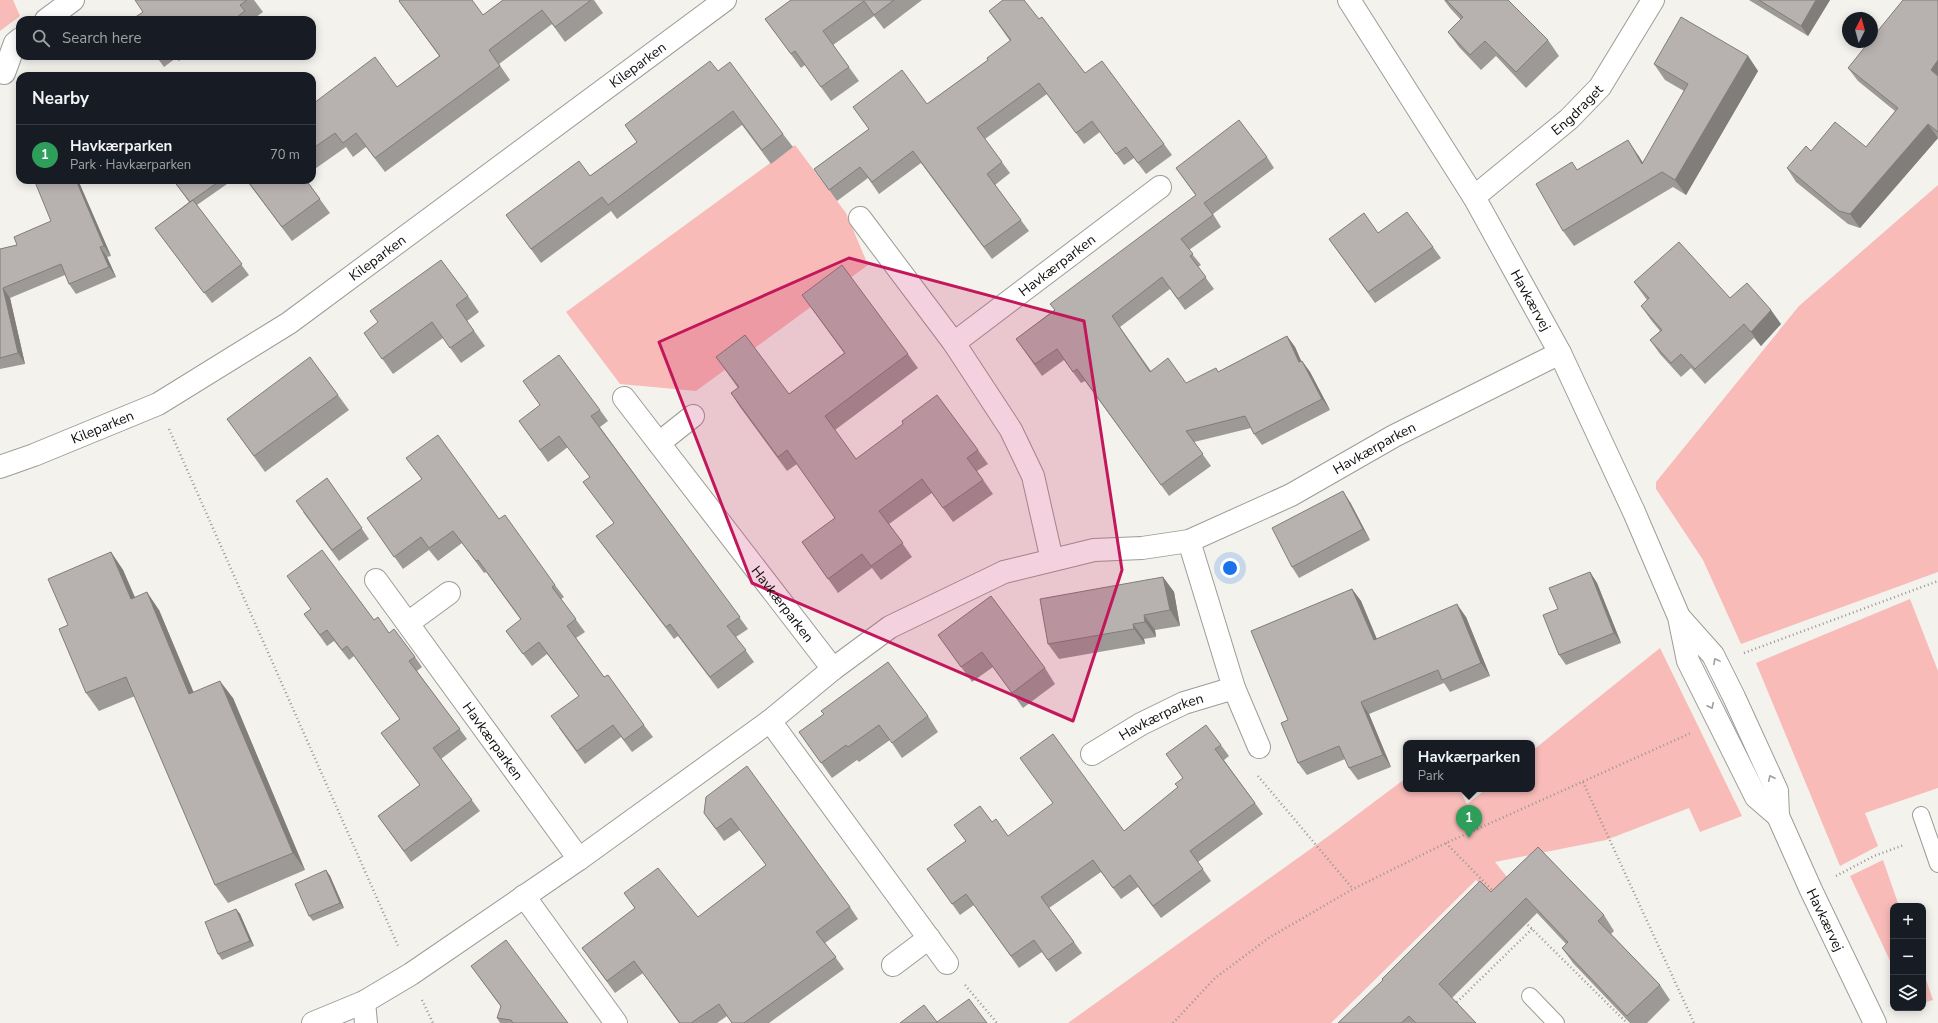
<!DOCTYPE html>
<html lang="en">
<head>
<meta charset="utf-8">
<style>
	:root { --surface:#171b24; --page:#20242c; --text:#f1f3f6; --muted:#9ea1a6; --line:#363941; --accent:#6d6de7 }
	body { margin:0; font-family:"Nunito Sans",sans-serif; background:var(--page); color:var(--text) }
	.controls { position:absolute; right:12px; bottom:12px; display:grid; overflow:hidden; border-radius:8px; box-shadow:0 2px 10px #0003 }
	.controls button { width:36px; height:36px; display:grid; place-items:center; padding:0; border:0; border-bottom:1px solid var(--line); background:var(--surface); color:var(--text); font:20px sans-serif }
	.compass { position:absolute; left:1842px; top:12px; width:36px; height:36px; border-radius:50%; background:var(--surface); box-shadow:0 2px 10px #0003; rotate:6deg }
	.you { position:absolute; left:1230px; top:568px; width:14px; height:14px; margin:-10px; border:3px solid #fff; border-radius:50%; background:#1a73e8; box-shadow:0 0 0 6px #1a73e833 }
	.badge { display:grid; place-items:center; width:26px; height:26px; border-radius:50%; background:var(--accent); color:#fff; font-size:13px; font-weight:700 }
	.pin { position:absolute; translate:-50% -33px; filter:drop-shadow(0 1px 2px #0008) }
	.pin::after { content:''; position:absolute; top:21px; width:14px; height:12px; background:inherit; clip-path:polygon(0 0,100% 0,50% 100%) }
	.popup { position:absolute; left:1403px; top:740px; width:132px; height:52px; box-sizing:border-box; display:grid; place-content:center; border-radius:8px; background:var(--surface); filter:drop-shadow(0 1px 3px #0005); font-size:13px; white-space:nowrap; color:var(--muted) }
	.popup b { font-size:15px; color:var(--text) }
	.popup::after { content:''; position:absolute; left:50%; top:100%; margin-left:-8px; border:8px solid transparent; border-top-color:var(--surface) }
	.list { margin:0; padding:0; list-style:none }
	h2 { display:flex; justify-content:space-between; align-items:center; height:52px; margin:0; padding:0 16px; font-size:17px }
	h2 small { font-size:13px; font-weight:400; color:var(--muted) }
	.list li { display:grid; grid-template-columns:26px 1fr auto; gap:12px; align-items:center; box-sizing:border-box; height:60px; padding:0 16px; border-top:1px solid var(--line) }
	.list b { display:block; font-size:15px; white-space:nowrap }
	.list p { margin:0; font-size:13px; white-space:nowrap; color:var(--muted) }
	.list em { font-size:13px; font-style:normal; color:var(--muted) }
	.icon { flex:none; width:22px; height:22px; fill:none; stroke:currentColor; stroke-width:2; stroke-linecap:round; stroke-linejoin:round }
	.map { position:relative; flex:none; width:1938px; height:1023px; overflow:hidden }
	.search { position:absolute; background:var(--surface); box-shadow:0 2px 10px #0003; left:16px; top:16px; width:300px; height:44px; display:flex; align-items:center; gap:10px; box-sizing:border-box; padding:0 14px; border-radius:12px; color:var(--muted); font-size:15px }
	.panel { position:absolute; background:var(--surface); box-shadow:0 2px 10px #0003; left:16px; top:72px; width:300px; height:112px; border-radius:12px }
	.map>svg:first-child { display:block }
	.green { fill:#f8bbb8 }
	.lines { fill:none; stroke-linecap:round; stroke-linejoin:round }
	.service-casing { stroke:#9e9c97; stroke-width:18 }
	.minor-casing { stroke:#9e9c97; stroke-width:24 }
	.tertiary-casing { stroke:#9e9c97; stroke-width:24 }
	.path { stroke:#979692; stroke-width:2.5; stroke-dasharray:1 3; stroke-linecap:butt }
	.service { stroke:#fff; stroke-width:16 }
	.minor { stroke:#fff; stroke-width:22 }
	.tertiary { stroke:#fff; stroke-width:22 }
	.wall { fill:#9d9996 }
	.shaded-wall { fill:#807d7a }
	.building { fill:#b7b2af; stroke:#807d7a }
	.oneway { stroke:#9f9f9e }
	.marked { fill:#c2185b; fill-opacity:0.2; stroke:#c2185b; stroke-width:3; stroke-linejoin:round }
	.labels { text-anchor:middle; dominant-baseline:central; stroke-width:3; stroke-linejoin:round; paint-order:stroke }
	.street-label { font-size:14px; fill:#100f0d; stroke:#f4f2ed }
</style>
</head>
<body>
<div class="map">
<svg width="1938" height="1023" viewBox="0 0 1938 1023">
	<rect width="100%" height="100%" fill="#f4f2ed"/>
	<!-- green -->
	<path class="green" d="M0 0H13L20 16 0 31Z
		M795 145 846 213 868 265 696 391 620 384 566 312Z
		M1938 185V572L1741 644 1703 560 1656 489V482L1799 306Z
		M1910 599 1938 671V788L1865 813 1878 846 1840 866 1756 663Z
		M1660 648 1742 816 1700 832 1689 808 1606 840 1495 862 1516 888 1501 904 1476 880 1331 1023H1068L1330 835 1406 778V789H1459L1467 804 1486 789H1532V751Z
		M1883 860 1899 906H1893V967L1850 876Z
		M1923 971 1933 1000 1923 1003Z"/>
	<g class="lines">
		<!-- service casing -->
		<g class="service-casing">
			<path id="service" d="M1921 815 1938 864
				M1530 996 1556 1023"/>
		</g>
		<!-- minor casing -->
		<g class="minor-casing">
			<g id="minor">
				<path d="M46 20 73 0"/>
				<path d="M4 73 15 43 20 39"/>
				<path id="s1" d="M1474 197 1569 119 1600 87 1653 0"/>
				<path d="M860 218 954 343 1011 430 1033 476 1052 560"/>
				<path id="s2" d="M954 343 1160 187"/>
				<path id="s3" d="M624 398 833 669"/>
				<path d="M659 443 693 416"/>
				<path id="s4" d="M0 467 34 455 158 404 289 323 725 0"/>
				<path d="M1189 541 1234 688 1259 747"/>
				<path id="s5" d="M376 580 579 859"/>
				<path d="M408 623 449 593"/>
				<path d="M770 721 947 963"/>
				<path id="s6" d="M1092 754 1141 724 1184 703 1234 688"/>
				<path d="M524 896 616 1023"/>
				<path d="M893 965 929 938"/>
				<path d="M364 1002 366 1023"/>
				<path id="s7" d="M313 1023 364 1002 411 974 579 859 770 721 833 669 890 627 1004 572 1094 550 1142 548 1189 541 1291 495 1394 436 1560 353"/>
			</g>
		</g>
		<!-- tertiary casing -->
		<g class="tertiary-casing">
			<g id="tertiary">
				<path id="s8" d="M1349 0 1474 197 1560 353 1634 512 1679 617 1688 661 1756 797 1778 816"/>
				<path id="s9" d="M1680 618 1713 655 1734 697 1777 791 1778 816 1811 890 1875 1023"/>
			</g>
		</g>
		<!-- path -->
		<path class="path" d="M169 429 399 948
			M1744 653 1938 581
			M1258 776 1353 889
			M1583 782 1694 1023
			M1446 843 1494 892
			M1836 876 1874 856 1904 845
			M1525 922 1627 1023
			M965 985 997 1023
			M422 1000 433 1023
			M1454 1005 1532 929
			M1173 1023 1215 978 1270 937 1353 889 1446 843 1691 733"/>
		<!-- service -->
		<use href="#service" class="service"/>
		<!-- minor -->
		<use href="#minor" class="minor"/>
		<!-- tertiary -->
		<use href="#tertiary" class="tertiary"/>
	</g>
	<!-- wall -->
	<path class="wall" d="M204 0H254L263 12 252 20H131Z
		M503 0H594L603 13 565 42 552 24 499 64 510 80 385 172 366 147 353 157 346 147 312 171V110L397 87 439 56 399 1 483 15Z
		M791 0H922L884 29 874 16 833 45 859 81 831 101 805 65 801 68 765 19Z
		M1444 0H1508L1548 40 1559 56 1526 88 1496 56 1481 70 1459 47 1448 32 1461 20 1450 8Z
		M1749 0H1830L1808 36Z
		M1938 0V138L1860 228 1848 224 1796 182 1787 168 1811 151 1866 147 1895 111 1858 81 1848 68Z
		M989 11 1039 19 1085 73 1164 144 1172 155 1146 174 1134 158 1124 165 1100 132 1084 144 1047 94 985 139 1010 173 995 185 1029 231 992 259 921 163 879 194 868 178 837 201 814 169 869 129 853 107 927 104 988 60 1010 41Z
		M156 56H185L179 61 176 58 164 67Z
		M1748 56 1758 71 1686 195 1673 187 1574 246 1563 231 1577 170 1638 155 1643 163 1684 91 1665 80 1654 64Z
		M718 71 783 134 793 147 771 164 742 125 617 219 611 211 541 263 506 215 590 176 637 142 625 125Z
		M1267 157 1274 168 1213 214 1221 227 1189 250 1201 265 1198 267 1214 289 1185 310 1170 289 1120 327 1151 371 1186 383 1219 372 1287 336 1295 347 1301 361H1302L1310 372 1330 410 1262 445 1254 434 1251 428 1194 442 1211 466 1169 496 1085 381 1081 383 1064 360 1042 376 1016 339 1054 310 1196 196 1176 168Z
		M78 180 111 256 107 257 116 277 76 294 69 284 65 275 10 298 25 364 0 369V249L17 245 51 221Z
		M173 180H224L227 184 197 205 249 275 212 303 155 228 189 202Z
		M246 180H306L330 213 292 241Z
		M1378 233 1433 247 1441 258 1375 303 1329 239Z
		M1634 282 1730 298 1781 324 1761 346 1754 338 1705 384 1691 368 1681 377 1660 354 1650 340 1660 331 1651 320 1641 306 1647 300Z
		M802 295 908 354 918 368 835 430 856 459 978 450 988 464 977 471 993 494 953 522 932 493 889 524 912 557 881 580 872 568 838 593 802 542 835 518 797 464 787 471 740 407 731 393 738 388 716 357 789 394 844 353Z
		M468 296 479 312 467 321 485 346 461 363 443 338 393 374 364 333Z
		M338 395 349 410 265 472 227 419Z
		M600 410 608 421 600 427 748 629 736 637 754 662 718 689 678 636 674 639 605 548 596 536 614 523 583 482 590 477 568 447 548 462 519 421Z
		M406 458 499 519 555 585 564 597 561 599 585 632 576 638 604 677 644 725 653 737 632 752 621 737 585 764 559 728 579 696 547 654 532 666 506 631 521 620 486 572 484 573 462 543 438 561 429 550 403 569 367 518 422 479Z
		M327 478 369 539 339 561 303 512Z
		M1350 502 1370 540 1299 578 1292 567Z
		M111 552 123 570 135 597 159 610 193 692 233 698 305 870 228 903 215 885 135 696 99 711 86 693 68 625Z
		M1590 572 1597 583 1621 643 1566 665 1559 655Z
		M1163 577 1174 592 1180 626 1155 630 1156 637 1144 639 1145 644 1059 659 1048 644Z
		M1352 589 1361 601 1377 639 1466 617 1490 676 1450 692 1444 683 1369 714 1391 767 1358 780 1349 768 1345 759 1307 775 1298 763 1288 720Z
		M304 614 374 620 389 633 415 657 422 667 417 671 467 739 441 759 480 811 411 862 378 816 420 785 381 733 400 719 354 656 349 660 334 641 327 646Z
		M938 635 1045 668 1055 684 1023 708 993 667 972 682Z
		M928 716 938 732 902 758 890 740 859 762 857 760 832 778 799 732Z
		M1221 745 1229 756 1224 760 1263 814 1198 862 1211 881 1161 918 1138 887 1121 899 1101 872 1049 908 1082 953 1056 972 1042 952 1019 968 974 905 960 915 927 869 992 822 1008 836 1124 831 1178 788 1183 778 1166 754Z
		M706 797 850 907 858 919 825 943 844 969 769 1023H732L727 1016 717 1023H679L643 973 615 993 582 948 635 908 624 893 698 917 766 865 740 830 724 841 704 813Z
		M1538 847 1604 915 1614 931 1611 934 1660 985 1670 1000 1647 1023H1630L1573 963 1562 948 1566 944 1537 913 1452 998 1476 1023H1338L1491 892Z
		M326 870 330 876 344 908 313 921 309 916Z
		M236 909 240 914 254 946 222 960 218 954Z
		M471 966 568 1023H500L497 1018 501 1007Z"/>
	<!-- shaded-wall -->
	<path class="shaded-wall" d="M1816 0H1830L1808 36 1801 26Z
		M1748 56 1758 71 1686 195 1675 180Z
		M1938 60V80L1931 70Z
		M1928 124 1938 138 1860 228 1850 214Z
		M1628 140 1638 155 1653 179 1642 164Z
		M76 180H78L111 256 104 246Z
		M100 247 107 257 116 277 109 267Z
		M3 288 10 298 25 364 18 353Z
		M1771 310 1781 324 1761 346 1751 332Z
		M1287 336 1295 347 1307 374 1299 362Z
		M1302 361 1310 372 1330 410 1322 399Z
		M1343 491 1350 502 1370 540 1363 529Z
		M111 552 123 570 143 617 131 599Z
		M1590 572 1597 583 1621 643 1614 633Z
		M1163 577 1174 592 1180 626 1170 610Z
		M1352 589 1361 601 1382 652 1374 640Z
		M147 592 159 610 202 712 189 694Z
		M1457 604 1466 617 1490 676 1481 663Z
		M1144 615 1155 630 1156 637 1145 622Z
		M1133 624 1144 639 1145 644 1134 629Z
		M220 681 233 698 305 870 293 853Z
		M1361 702 1369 714 1391 767 1383 755Z
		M326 870 330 876 344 908 340 903Z
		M236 909 240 914 254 946 250 941Z"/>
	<!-- building -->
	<path class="building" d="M135 0H247L240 5 245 11 233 20H131L143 12Z
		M400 0H472L483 15 503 0H591L555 27 542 10 489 50 500 66 375 158 356 133 343 143 335 133 312 149V110L316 107 314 103 375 57 397 87 440 56 399 1Z
		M791 0H894L874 15 864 1 823 31 849 67 821 87 795 51 791 54 765 19Z
		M1003 0H1024L1039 19 1042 17 1085 73 1102 61 1164 144 1138 163 1126 147 1116 154 1092 121 1076 133 1039 83 977 128 1002 162 987 174 1021 220 984 247 913 151 872 182 860 167 829 190 814 169 869 129 853 107 902 70 927 104 988 60 987 58 1011 40 989 11Z
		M1446 0H1508L1548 40 1516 72 1485 41 1470 55 1448 32 1463 17Z
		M1759 0H1816L1801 26Z
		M1903 0H1938V60L1931 70 1938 76V132L1928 124 1850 214 1839 211 1787 168 1806 146 1811 151 1835 122 1866 147 1898 108 1848 68 1869 42H1872V38Z
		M1681 17 1748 56 1675 180 1662 172 1563 231 1536 184 1572 162 1577 170 1628 140 1642 164 1688 84 1654 64Z
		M710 61 718 71 730 62 783 134 762 150 733 111 608 205 602 197 531 249 506 215 579 161 590 176 637 142 625 125Z
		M1239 120 1267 157 1204 203 1213 215 1181 239 1193 254 1190 256 1206 277 1178 299 1162 277 1112 316 1150 372 1168 358 1186 383 1216 368 1218 372 1287 336 1299 362 1302 361 1322 399 1254 434 1245 416 1186 431 1203 454 1161 485 1077 369 1073 372 1057 349 1035 364 1016 339 1055 310 1050 304 1196 195 1176 168Z
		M40 180H76L104 246 100 247 109 267 69 284 61 264 3 288 18 353 0 358V249L17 245 14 237 51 221 35 182Z
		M173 180H221L190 202Z
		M247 180H306L320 199 282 227Z
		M193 200 242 264 204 293 155 228Z
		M1407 212 1433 247 1368 292 1329 239 1364 213 1378 233Z
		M1679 242 1730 298 1747 283 1771 310 1751 332 1744 324 1695 369 1681 354 1671 363 1650 340 1662 330 1641 306 1649 298 1634 282Z
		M441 260 468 296 456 305 474 331 450 348 432 322 382 359 364 333 378 322 370 311Z
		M842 265 908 354 825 416 856 459 903 424 902 421 937 395 978 450 967 458 983 480 943 508 922 479 879 511 903 543 871 566 862 554 828 579 802 542 835 518 787 450 778 457 731 393 739 387 716 357 745 335 789 394 845 353 802 295Z
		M559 355 600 410 591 416 740 617 727 626 746 650 710 677 670 624 666 627 596 536 614 523 583 482 590 477 559 436 540 450 519 421 540 405 523 381Z
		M310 357 338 395 254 456 227 419Z
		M438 435 499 519 505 515 555 585 552 587 576 619 567 626 604 677 608 675 644 725 624 740 613 725 577 751 551 716 579 696 539 642 523 654 506 631 521 619 478 560 476 561 453 531 429 548 421 537 394 557 367 518 422 479 406 458Z
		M327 478 362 528 332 550 296 501Z
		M1343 491 1363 529 1292 567 1272 528Z
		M322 550 374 620 378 617 389 633 394 629 415 657 409 661 460 729 433 748 472 800 404 851 378 816 420 785 381 733 400 719 347 646 342 650 327 630 320 635 304 614 311 609 287 576Z
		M111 552 131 599 147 592 189 694 220 681 293 853 215 885 126 677 86 693 59 629 68 625 48 579Z
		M1590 572 1614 633 1559 655 1543 615 1558 609 1549 588Z
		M1163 577 1170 610 1144 615 1145 622 1133 624 1134 629 1048 644 1040 599Z
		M1352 589 1374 640 1457 604 1481 663 1442 680 1438 670 1361 702 1383 755 1349 768 1339 746 1298 763 1281 723 1288 720 1251 631Z
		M991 596 1045 668 1012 693 982 652 961 667 938 635Z
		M888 662 928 716 892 743 879 725 848 747 846 745 821 763 799 732 824 714 821 711Z
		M1206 725 1221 745 1215 749 1255 803 1190 851 1203 869 1153 906 1130 875 1113 888 1093 860 1041 897 1074 942 1048 960 1034 940 1011 956 966 894 952 904 927 869 966 841 954 825 980 806 992 822 996 819 1008 836 1053 803 1020 758 1053 734 1124 831 1178 787 1175 784 1183 778 1166 754Z
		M747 766 850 907 816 932 836 957 744 1023H732L719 1004 691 1023H680L634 961 607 981 582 948 635 908 624 893 658 868 698 917 766 865 731 818 716 829 704 813 706 797Z
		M1538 847 1604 915 1598 921 1660 985 1627 1016 1562 948 1568 942 1526 898 1439 984 1476 1023H1416L1409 1016 1401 1023H1338L1383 980 1382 979 1480 881 1491 892Z
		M326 870 340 903 309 916 295 884Z
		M236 909 250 941 218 954 205 922Z
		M506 940 568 1023H513L511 1020 497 1018 501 1006 471 966Z
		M969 999 987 1023H900L924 1005 937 1022Z"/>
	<!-- one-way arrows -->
	<defs><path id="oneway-chevron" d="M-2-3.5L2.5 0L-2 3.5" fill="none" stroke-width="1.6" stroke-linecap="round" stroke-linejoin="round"/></defs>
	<g class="oneway">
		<use href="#oneway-chevron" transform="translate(1716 661) rotate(-118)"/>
		<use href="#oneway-chevron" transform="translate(1711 706) rotate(64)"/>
		<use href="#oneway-chevron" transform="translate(1771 778) rotate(-115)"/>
	</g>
	<!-- marked area -->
	<path class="marked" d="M849 258 1084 321 1122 570 1073 721 752 583 659 342Z"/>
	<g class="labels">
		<!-- street labels -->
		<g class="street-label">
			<text stroke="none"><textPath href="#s4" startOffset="758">Kileparken</textPath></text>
			<text stroke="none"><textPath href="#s1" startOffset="135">Engdraget</textPath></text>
			<text stroke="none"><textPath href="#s4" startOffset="434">Kileparken</textPath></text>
			<text stroke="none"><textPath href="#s2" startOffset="129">Havkærparken</textPath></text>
			<text stroke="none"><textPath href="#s8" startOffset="351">Havkærvej</textPath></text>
			<text stroke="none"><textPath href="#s4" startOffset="110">Kileparken</textPath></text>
			<text stroke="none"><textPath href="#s7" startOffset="1224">Havkærparken</textPath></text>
			<text stroke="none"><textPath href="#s3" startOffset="260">Havkærparken</textPath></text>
			<text stroke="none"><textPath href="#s6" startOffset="79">Havkærparken</textPath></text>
			<text stroke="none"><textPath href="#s5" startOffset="199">Havkærparken</textPath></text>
			<text stroke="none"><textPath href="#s9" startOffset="339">Havkærvej</textPath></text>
		</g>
	</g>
</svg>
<div class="controls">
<button>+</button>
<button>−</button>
<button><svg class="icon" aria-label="layers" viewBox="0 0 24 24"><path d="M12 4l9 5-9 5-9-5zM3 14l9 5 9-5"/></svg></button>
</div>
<svg class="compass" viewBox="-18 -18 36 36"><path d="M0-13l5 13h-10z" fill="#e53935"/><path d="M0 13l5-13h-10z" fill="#9ea1a6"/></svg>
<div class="you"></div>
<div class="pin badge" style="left:1469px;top:838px;background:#2e9e5b">1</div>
<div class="popup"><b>Havkærparken</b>Park</div>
<div class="search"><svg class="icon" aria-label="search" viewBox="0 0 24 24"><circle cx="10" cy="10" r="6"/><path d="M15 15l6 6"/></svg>Search here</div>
<section class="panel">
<h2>Nearby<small></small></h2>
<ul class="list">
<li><span class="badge" style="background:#2e9e5b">1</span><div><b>Havkærparken</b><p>Park · Havkærparken</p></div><em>70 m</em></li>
</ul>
</section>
</div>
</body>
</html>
